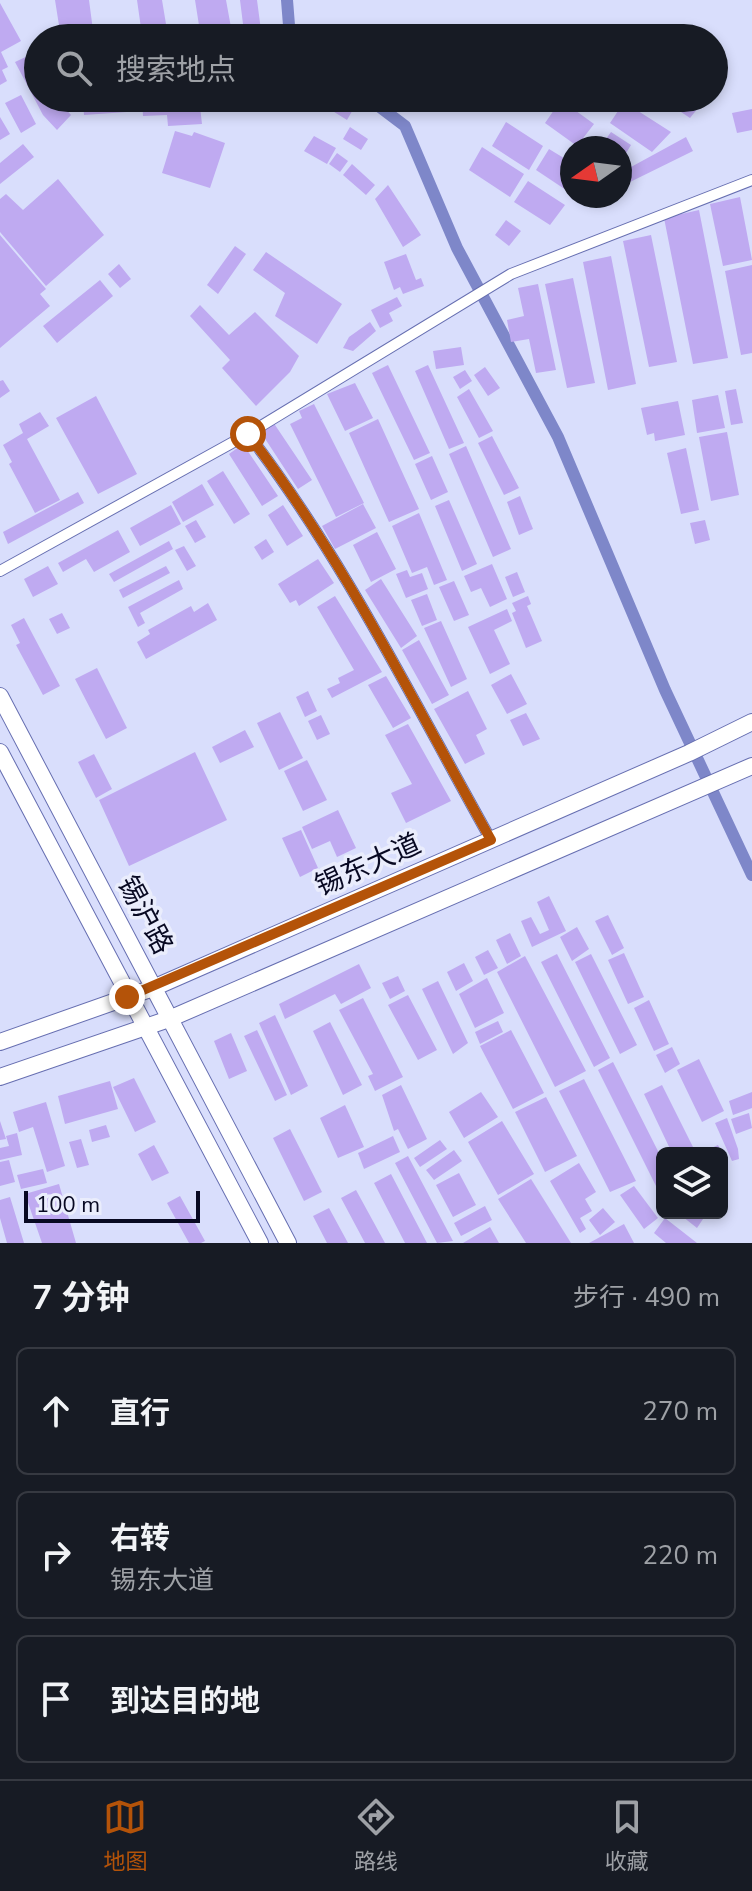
<!DOCTYPE html>
<html lang="zh">
<head>
<meta charset="utf-8">
<style>
	:root { --surface:#171b24; --page:#20242c; --text:#f1f3f6; --muted:#9ea1a6; --line:#363941; --accent:#b45309 }
	body { margin:0; font-family:"Nunito Sans","Noto Sans SC",sans-serif; background:var(--page); color:var(--text) }
	.controls { position:absolute; right:24px; bottom:24px; display:grid; overflow:hidden; border-radius:12px; box-shadow:0 4px 12px #0003 }
	.controls button { width:72px; height:72px; display:grid; place-items:center; padding:0; border:0; border-bottom:2px solid var(--line); background:var(--surface); color:var(--text); font:40px sans-serif }
	.compass { position:absolute; left:560px; top:136px; width:72px; height:72px; border-radius:50%; background:var(--surface); box-shadow:0 4px 12px #0003; rotate:256deg }
	.scale { position:absolute; left:24px; bottom:20px; width:176px; box-sizing:border-box; padding-left:8px; border:4px solid #080922; border-top:0; font-size:22px; line-height:28px; white-space:nowrap; color:#080922; -webkit-text-stroke:6px #eaedfc; paint-order:stroke }
	.stop { position:absolute; width:24px; height:24px; margin:-18px; border:6px solid #b45309; border-radius:50%; background:#fff }
	.stop.end { background:#b45309; border-color:#fff; box-shadow:0 2px 8px #0008 }
	.list { margin:0; padding:0; list-style:none }
	h2 { display:flex; justify-content:space-between; align-items:center; height:104px; margin:0; padding:0 32px; font-size:34px }
	h2 small { font-size:26px; font-weight:400; color:var(--muted) }
	.list li { display:grid; grid-template-columns:52px 1fr auto; gap:24px; align-items:center; box-sizing:border-box; height:128px; margin:0 16px 16px; padding:0 16px; border:2px solid var(--line); border-radius:12px }
	.list b { display:block; font-size:30px; white-space:nowrap }
	.list p { margin:0; font-size:26px; white-space:nowrap; color:var(--muted) }
	.list em { font-size:26px; font-style:normal; color:var(--muted) }
	.icon { flex:none; width:44px; height:44px; fill:none; stroke:currentColor; stroke-width:2; stroke-linecap:round; stroke-linejoin:round }
	.map { position:relative; flex:none; width:752px; height:1243px; overflow:hidden }
	.search { position:absolute; background:var(--surface); box-shadow:0 4px 12px #0003; left:24px; right:24px; top:24px; height:88px; display:flex; align-items:center; gap:20px; box-sizing:border-box; padding:0 28px; border-radius:44px; color:var(--muted); font-size:30px }
	.sheet { height:536px; background:var(--surface) }
	nav { display:flex; justify-content:space-around; align-items:center; box-sizing:border-box; height:112px; border-top:2px solid var(--line); background:var(--surface); font-size:22px; color:var(--muted) }
	nav a { display:grid; justify-items:center; gap:4px }
	nav .on { color:var(--accent) }
	.map>svg:first-child { display:block }
	.lines { fill:none; stroke-linecap:round; stroke-linejoin:round }
	.canal { stroke:#7e87c9; stroke-width:12 }
	.building { fill:#bfaaf1 }
	.minor-casing { stroke:#676fb1; stroke-width:12 }
	.primary-casing { stroke:#676fb1; stroke-width:18 }
	.minor { stroke:#fff; stroke-width:10 }
	.primary { stroke:#fff; stroke-width:16 }
	.route { stroke:#b45309; stroke-width:10 }
	.labels { text-anchor:middle; dominant-baseline:central; stroke-width:7; stroke-linejoin:round; paint-order:stroke }
	.street-label { font-size:28px; fill:#080922; stroke:#eaedfc }
</style>
</head>
<body>
<div class="map">
<svg width="752" height="1243" viewBox="0 0 752 1243">
	<rect width="100%" height="100%" fill="#d9defc"/>
	<g class="lines">
		<!-- canal -->
		<path class="canal" d="M287 0 290 38
			M368 98 405 126 457 248 558 437 665 690 752 875"/>
	</g>
	<!-- building -->
	<path class="building" d="M55 0H89L94 38H61Z
		M137 0H162L166 24 141 28Z
		M195 0H226L232 33 244 32 240 0H257L262 38H201Z
		M0 3 21 41 1 52 8 67 2 70 7 81 0 85Z
		M34 53 38 61V98H56L71 115 57 130 43 115 15 62Z
		M21 95 36 124 21 133 5 103Z
		M106 98H141V111L84 115 83 103 107 102Z
		M142 98H199L202 124 168 126 167 115 143 116Z
		M327 98H347L346 101 355 106 347 120 323 105Z
		M660 98H694L702 103 690 118Z
		M561 100 594 124 577 146 545 123Z
		M624 102 671 132 652 152 610 123Z
		M752 109V130L737 133 732 113Z
		M0 117 10 134 0 140Z
		M506 122 543 146 529 170 492 146Z
		M350 127 368 139 361 150 343 139Z
		M175 131 192 136 194 132 225 143 210 188 162 173Z
		M611 132 631 145 623 158 620 148H610L603 143Z
		M314 136 336 148 327 164 304 151Z
		M686 137 693 151 626 184 620 180V173Z
		M23 144 34 157 0 184V163Z
		M482 147 524 174 510 197 469 170Z
		M549 149 572 163V194L536 170Z
		M337 153 348 161 340 172 329 164Z
		M352 164 375 185 366 195 343 175Z
		M58 179 104 235 46 286 0 232V199L6 194 23 210Z
		M528 181 565 205 550 225 514 202Z
		M388 185 421 235 403 247 375 199Z
		M740 197 752 260 723 266 710 204Z
		M699 210 728 358 693 364 664 218Z
		M506 220 521 231 509 246 495 235Z
		M0 235 46 289 40 294 50 306 0 348Z
		M651 235 677 362 649 367 623 241Z
		M235 246 246 254 218 294 207 285Z
		M266 252 342 304 317 344 275 316 285 293 253 270Z
		M406 254 416 280 421 278 424 286 403 294 400 287 394 290 384 262Z
		M611 256 636 384 608 390 583 262Z
		M119 264 131 279 120 288 108 274Z
		M752 265V353L741 355 725 271Z
		M573 278 595 383 567 388 545 284Z
		M100 280 113 296 57 343 43 326Z
		M538 284 556 370 536 373 529 339 511 342 507 320 524 316 518 288Z
		M397 297 402 306 389 313 393 321 380 328 371 310Z
		M200 305 229 335 255 312 299 356 290 372 256 406 222 368 230 360 190 316Z
		M370 322 376 331 353 351 343 348 349 337Z
		M461 347 464 365 436 369 433 351Z
		M388 365 430 453 414 460 372 373Z
		M428 365 464 443 449 449 415 371Z
		M485 367 500 388 488 396 474 375Z
		M465 370 472 381 460 389 453 377Z
		M3 380 10 391 0 398V381Z
		M355 383 373 418 345 431 327 394Z
		M469 389 493 431 479 438 457 397Z
		M736 389 743 423 731 425 725 391Z
		M718 395 725 428 697 433 692 400Z
		M96 396 137 474 98 494 56 418Z
		M678 401 685 435 655 441 654 433 647 435 641 408Z
		M314 404 364 503 336 517 290 424 302 418 299 411Z
		M40 412 49 426 27 439 60 500 35 513 9 464 12 462 3 445 23 433 19 424Z
		M378 419 419 509 389 522 349 433Z
		M273 422 312 480 298 489 260 431Z
		M727 432 739 495 711 501 699 437Z
		M492 436 519 488 504 495 478 443Z
		M243 444 278 496 262 506 229 454Z
		M466 446 511 549 493 557 449 454Z
		M686 448 699 510 681 514 667 453Z
		M432 456 448 492 431 500 415 464Z
		M223 471 250 514 234 524 207 481Z
		M202 484 214 505 183 522 172 502Z
		M78 492 84 503 8 544 3 532Z
		M520 496 533 529 519 535 507 502Z
		M449 500 477 564 462 571 435 506Z
		M363 504 376 528 335 549 322 526Z
		M171 505 181 524 140 546 130 528Z
		M283 505 303 536 287 546 268 515Z
		M419 513 447 580 434 585 427 567 412 573 392 526Z
		M196 520 206 537 195 543 185 526Z
		M705 520 710 540 695 544 690 523Z
		M118 530 130 552 94 572 86 559 63 572 58 563Z
		M377 532 396 569 371 582 353 545Z
		M266 539 274 552 262 560 254 547Z
		M169 541 173 549 114 582 109 574Z
		M184 546 196 566 187 571 175 550Z
		M318 559 334 583 299 606 296 600 290 603 278 584Z
		M492 564 507 599 490 607 481 588 471 592 464 576Z
		M48 566 58 584 33 597 24 579Z
		M166 566 170 573 123 598 119 590Z
		M407 570 410 577 422 573 428 589 406 598 396 574Z
		M517 572 525 592 513 597 505 577Z
		M381 579 417 636 401 648 365 590Z
		M179 580 183 589 140 613 145 623 138 627 128 607Z
		M454 581 469 615 454 621 439 587Z
		M427 594 437 620 422 626 411 600Z
		M335 596 382 672 332 698 327 689 340 683 338 678 354 670 317 607Z
		M528 596 531 604 527 606 542 641 526 648 512 613 516 611 512 603Z
		M208 603 217 620 146 659 137 642 150 634 148 630 191 606 194 612Z
		M507 609 512 621 494 630 510 664 490 674 468 627Z
		M62 613 70 628 57 634 49 619Z
		M24 618 60 686 43 695 16 645 20 643 11 625Z
		M441 621 467 679 451 687 424 628Z
		M419 640 449 695 432 704 402 650Z
		M97 668 127 728 106 739 75 679Z
		M511 674 527 704 507 714 491 685Z
		M386 676 411 718 393 728 368 685Z
		M308 691 317 711 305 717 296 697Z
		M468 691 487 729 476 735 485 754 465 764 434 709Z
		M280 712 303 758 279 770 257 723Z
		M526 713 540 739 523 746 510 720Z
		M321 715 330 734 317 740 308 721Z
		M408 724 451 801 406 823 391 793 412 784 385 735Z
		M245 730 254 747 220 763 212 747Z
		M195 752 227 820 129 866 99 800Z
		M94 754 112 789 96 798 78 762Z
		M307 760 327 800 303 811 284 771Z
		M338 810 356 848 337 857 330 841 312 849 302 827Z
		M301 830 318 868 300 877 282 838Z
		M549 896 566 931 532 947 521 921 531 917 540 934 549 930 537 902Z
		M608 915 624 948 612 955 595 921Z
		M577 927 589 949 572 961 560 937Z
		M510 933 521 956 507 964 496 940Z
		M488 950 498 968 484 975 475 957Z
		M624 953 644 997 628 1004 608 960Z
		M557 954 610 1058 594 1067 541 962Z
		M591 954 637 1045 620 1054 575 962Z
		M525 956 586 1071 555 1087 497 972Z
		M464 963 473 981 456 991 447 972Z
		M359 964 371 988 341 1004 335 994 285 1019 279 1004Z
		M398 976 405 991 390 999 382 983Z
		M487 978 504 1013 475 1028 459 994Z
		M438 981 468 1043 453 1054 422 989Z
		M408 995 437 1050 418 1060 388 1005Z
		M363 998 403 1077 375 1091 368 1076 373 1074 339 1010Z
		M649 1000 669 1044 654 1051 634 1008Z
		M275 1015 308 1086 291 1095 259 1023Z
		M498 1021 503 1032 480 1044 475 1032Z
		M330 1022 362 1085 343 1095 313 1031Z
		M257 1030 287 1095 275 1101 244 1036Z
		M511 1030 544 1093 513 1109 480 1046Z
		M231 1033 247 1071 229 1079 214 1041Z
		M672 1047 680 1064 665 1073 656 1055Z
		M699 1059 724 1111 702 1122 677 1070Z
		M613 1062 662 1159V1191L659 1192 598 1070Z
		M134 1078 156 1122 135 1132 113 1087Z
		M584 1079 636 1181 610 1192 559 1091Z
		M110 1081 118 1109 65 1124 58 1096Z
		M401 1085 427 1139 408 1149 398 1129 394 1131 382 1095Z
		M662 1085 696 1153H672L644 1094Z
		M481 1092 498 1117 464 1138 449 1112Z
		M752 1092V1108L733 1115 729 1101Z
		M546 1097 577 1156 545 1172 515 1112Z
		M46 1102 65 1166 47 1172 33 1127 19 1132 13 1112Z
		M345 1105 364 1147 338 1158 320 1118Z
		M749 1113 752 1128 736 1134 731 1119Z
		M727 1118 738 1149 739 1159 732 1161 715 1123Z
		M0 1121 6 1139 0 1140Z
		M502 1121 534 1174 498 1195 468 1142Z
		M106 1125 110 1137 92 1142 89 1130Z
		M290 1129 322 1192 304 1201 273 1138Z
		M17 1133 22 1155 0 1160V1148L9 1146 6 1136Z
		M393 1136 400 1152 364 1169 358 1153Z
		M81 1139 89 1165 77 1168 69 1142Z
		M440 1140 447 1149 420 1167 414 1158Z
		M154 1145 169 1173 152 1181 138 1154Z
		M718 1145 722 1153H701Z
		M454 1150 462 1161 434 1180 426 1170Z
		M408 1156 453 1241 437 1243 395 1163Z
		M9 1160 15 1182 0 1186V1162Z
		M579 1163 596 1192 585 1199 592 1211 580 1218 586 1229 580 1233 550 1181Z
		M43 1169 47 1183 21 1189 17 1175Z
		M459 1173 476 1205 453 1217 436 1185Z
		M391 1174 427 1243H405L374 1183Z
		M531 1179 571 1243H526L498 1199Z
		M59 1184 76 1243H42L25 1194Z
		M634 1186 658 1218 644 1229 620 1195Z
		M356 1190 385 1243H365L341 1198Z
		M180 1196 205 1241 201 1243H189L167 1203Z
		M10 1197 24 1243H7L0 1218V1200Z
		M485 1206 492 1220 461 1236 454 1223Z
		M329 1208 348 1243H327L313 1216Z
		M603 1208 615 1222 600 1235 589 1220Z
		M678 1213H707L697 1228Z
		M665 1218 697 1243H666L654 1233Z
		M624 1224 634 1243H589Z
		M490 1227 499 1243H463Z"/>
	<g class="lines">
		<!-- minor casing -->
		<g class="minor-casing">
			<path id="minor" d="M248 434C344 559 414 703 491 840
				M0 571 248 434 511 274 752 180"/>
		</g>
		<!-- primary casing -->
		<g class="primary-casing">
			<path id="primary" d="M0 696 288 1243
				M0 752 260 1243
				M0 1042 153 988 689 753 752 722
				M0 1077 169 1019 752 766"/>
		</g>
		<!-- minor -->
		<use href="#minor" class="minor"/>
		<!-- primary -->
		<use href="#primary" class="primary"/>
	</g>
	<g class="lines">
		<!-- route -->
		<path class="route" d="M127 997 491 840C414 703 344 559 248 434"/>
	</g>
	<g class="labels">
		<!-- street labels -->
		<g class="street-label">
			<text transform="translate(368 865) rotate(-24)">锡东大道</text>
			<text transform="translate(145 915) rotate(62)">锡沪路</text>
		</g>
	</g>
</svg>
<div class="controls">
<button><svg class="icon" aria-label="layers" viewBox="0 0 24 24"><path d="M12 4l9 5-9 5-9-5zM3 14l9 5 9-5"/></svg></button>
</div>
<svg class="compass" viewBox="-18 -18 36 36"><path d="M0-13l5 13h-10z" fill="#e53935"/><path d="M0 13l5-13h-10z" fill="#9ea1a6"/></svg>
<div class="scale">100 m</div>
<div class="stop" style="left:248px;top:434px"></div>
<div class="stop end" style="left:127px;top:997px"></div>
<div class="search"><svg class="icon" aria-label="search" viewBox="0 0 24 24"><circle cx="10" cy="10" r="6"/><path d="M15 15l6 6"/></svg>搜索地点</div>
</div>
<section class="sheet">
<h2>7 分钟<small>步行 · 490 m</small></h2>
<ul class="list">
<li><svg class="icon" aria-label="ahead" viewBox="0 0 24 24"><path d="M12 20V5M6 11l6-6 6 6"/></svg><div><b>直行</b></div><em>270 m</em></li>
<li><svg class="icon" aria-label="right" viewBox="0 0 24 24"><path d="M7 20v-9h11M14 6l5 5-5 5"/></svg><div><b>右转</b><p>锡东大道</p></div><em>220 m</em></li>
<li><svg class="icon" aria-label="arrive" viewBox="0 0 24 24"><path d="M6 21V4h12l-3 4 3 4H6"/></svg><div><b>到达目的地</b></div></li>
</ul>
</section>
<nav>
<a class="on"><svg class="icon" aria-label="map" viewBox="0 0 24 24"><path d="M3 6l6-2 6 2 6-2v14l-6 2-6-2-6 2zM9 4v14M15 6v14"/></svg>地图</a>
<a><svg class="icon" aria-label="directions" viewBox="0 0 24 24"><path d="M12 3l9 9-9 9-9-9zM9 14v-3h6M13 9l2 2-2 2"/></svg>路线</a>
<a><svg class="icon" aria-label="saved" viewBox="0 0 24 24"><path d="M7 4h10v16l-5-4-5 4z"/></svg>收藏</a>
</nav>
</body>
</html>
